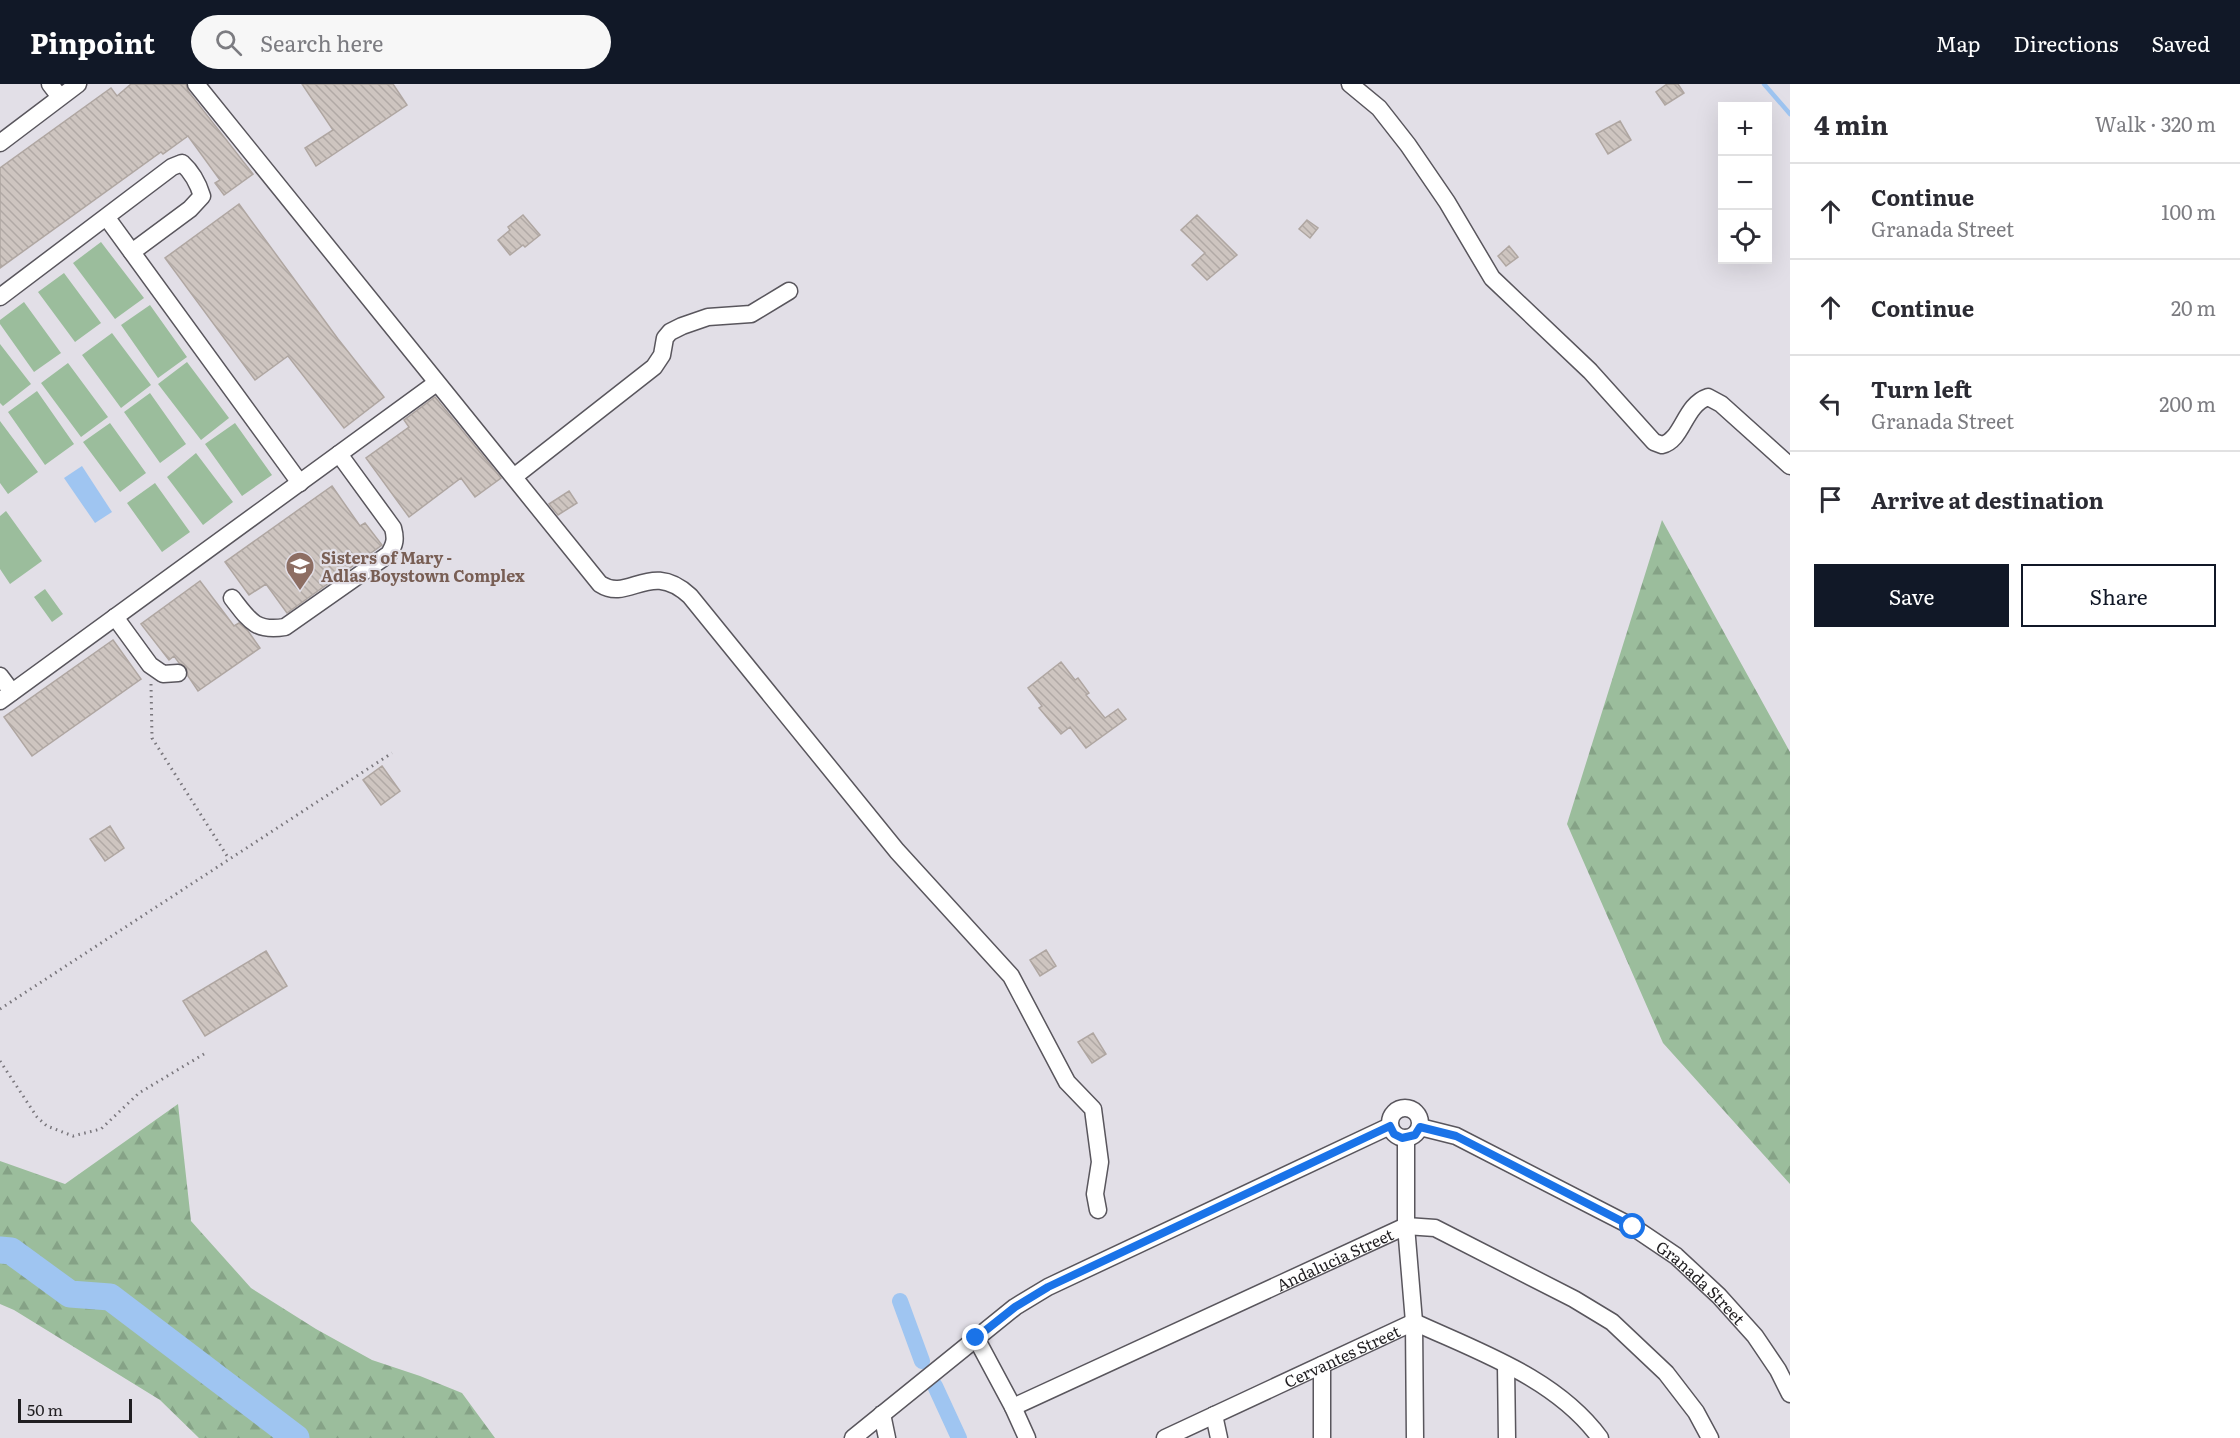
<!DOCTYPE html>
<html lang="en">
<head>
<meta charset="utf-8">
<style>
	:root { --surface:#fff; --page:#f7f7f7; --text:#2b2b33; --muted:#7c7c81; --line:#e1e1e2; --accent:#111827 }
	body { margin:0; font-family:Literata,serif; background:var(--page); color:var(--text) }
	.controls { position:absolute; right:18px; top:18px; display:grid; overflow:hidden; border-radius:0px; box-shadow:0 6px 24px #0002 }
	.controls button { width:54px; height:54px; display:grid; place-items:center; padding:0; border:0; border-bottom:2px solid var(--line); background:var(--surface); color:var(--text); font:30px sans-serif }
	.scale { position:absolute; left:18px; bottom:15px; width:114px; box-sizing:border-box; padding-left:6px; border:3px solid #201e21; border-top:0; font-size:16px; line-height:21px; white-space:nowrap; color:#201e21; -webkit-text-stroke:4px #e2dfe7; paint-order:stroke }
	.stop { position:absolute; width:18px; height:18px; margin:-14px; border:4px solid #1a73e8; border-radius:50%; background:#fff }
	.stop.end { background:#1a73e8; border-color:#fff; box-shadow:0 2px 6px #0008 }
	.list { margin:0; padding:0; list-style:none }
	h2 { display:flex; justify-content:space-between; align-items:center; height:78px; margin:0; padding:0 24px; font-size:26px }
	h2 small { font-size:20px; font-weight:400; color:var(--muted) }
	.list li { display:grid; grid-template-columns:39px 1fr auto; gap:18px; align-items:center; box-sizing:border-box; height:96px; padding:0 24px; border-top:2px solid var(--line) }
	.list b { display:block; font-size:22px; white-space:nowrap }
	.list p { margin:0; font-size:20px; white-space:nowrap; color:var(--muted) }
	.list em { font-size:20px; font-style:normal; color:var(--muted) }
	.actions { display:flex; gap:12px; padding:18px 24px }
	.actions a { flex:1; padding:14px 0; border:2px solid var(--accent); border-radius:0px; text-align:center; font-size:21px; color:var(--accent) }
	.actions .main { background:var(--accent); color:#fff }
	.icon { flex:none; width:33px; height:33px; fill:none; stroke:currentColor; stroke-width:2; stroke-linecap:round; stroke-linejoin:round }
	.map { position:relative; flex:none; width:1790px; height:1354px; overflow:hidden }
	header { display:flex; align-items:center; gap:36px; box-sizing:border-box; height:84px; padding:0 30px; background:var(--accent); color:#fff }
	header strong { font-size:28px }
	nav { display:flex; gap:33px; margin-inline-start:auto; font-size:21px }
	.search { width:420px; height:54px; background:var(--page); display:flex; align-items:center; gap:15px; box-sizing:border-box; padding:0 21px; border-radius:33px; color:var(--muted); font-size:22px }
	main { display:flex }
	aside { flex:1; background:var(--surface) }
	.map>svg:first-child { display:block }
	.green { fill:#9bbd9c }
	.forest { fill:url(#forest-firs) }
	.water { fill:#9fc5f1 }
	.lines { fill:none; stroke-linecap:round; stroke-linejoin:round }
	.stream { stroke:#9fc5f1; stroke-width:4.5 }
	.canal { stroke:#9fc5f1; stroke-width:16 }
	.river { stroke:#9fc5f1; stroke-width:27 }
	.building { fill:url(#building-back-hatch); stroke:#afa6a1; stroke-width:1.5 }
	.minor-casing { stroke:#59565d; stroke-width:19 }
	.path { stroke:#79767c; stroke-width:3; stroke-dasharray:1.5 4.5; stroke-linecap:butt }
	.minor { stroke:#fff; stroke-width:16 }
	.route { stroke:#1a73e8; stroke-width:8 }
	.labels { text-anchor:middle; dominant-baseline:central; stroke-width:4.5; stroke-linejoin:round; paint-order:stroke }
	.education-label { font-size:16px; font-weight:bold; fill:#785e54; stroke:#e2dfe7; text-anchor:start }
	.street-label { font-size:16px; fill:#201e21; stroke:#e2dfe7 }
</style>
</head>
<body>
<header>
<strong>Pinpoint</strong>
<div class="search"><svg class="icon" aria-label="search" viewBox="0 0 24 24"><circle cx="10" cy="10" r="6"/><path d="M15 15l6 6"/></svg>Search here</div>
<nav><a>Map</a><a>Directions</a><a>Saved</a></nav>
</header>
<main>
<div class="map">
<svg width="1790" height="1354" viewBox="0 0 1790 1354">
	<defs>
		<pattern id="forest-firs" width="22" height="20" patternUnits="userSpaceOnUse" patternTransform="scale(1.5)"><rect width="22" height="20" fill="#9bbd9c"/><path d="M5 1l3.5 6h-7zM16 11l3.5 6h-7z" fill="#85a286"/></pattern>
		<pattern id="building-back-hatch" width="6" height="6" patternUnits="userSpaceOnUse" patternTransform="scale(1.5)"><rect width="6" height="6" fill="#cec5c0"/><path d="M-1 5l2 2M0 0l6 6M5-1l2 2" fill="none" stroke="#b1a9a5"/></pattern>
	</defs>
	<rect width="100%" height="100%" fill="#e2dfe7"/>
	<!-- green -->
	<path class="green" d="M101 158 144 214 115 235 73 179Z
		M64 189 101 239 75 258 38 208Z
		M24 218 61 269 34 288 0 240V236Z
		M150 221 187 273 158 294 121 241Z
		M112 249 151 301 121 324 82 271Z
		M0 260 31 300 3 322 0 319Z
		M187 278 229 334 201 356 158 300Z
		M68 279 108 333 81 353 41 299Z
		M37 307 74 360 45 381 8 328Z
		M150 309 186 360 160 379 124 328Z
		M0 337 38 388 8 410 0 399Z
		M110 339 146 389 120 408 83 358Z
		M235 339 272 391 242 412 205 360Z
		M196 369 233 418 203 441 167 393Z
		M155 399 190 448 162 468 127 419Z
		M6 427 42 477 10 500 0 485V432Z
		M45 505 63 530 52 538 34 513Z"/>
	<!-- forest -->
	<path class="forest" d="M1662 436 1790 668V1100L1663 959 1567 740Z
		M178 1020 191 1137 251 1204 316 1245 372 1276 420 1292 462 1309 495 1354H199L160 1316 14 1226 0 1220V1077L65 1100Z
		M938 1300 963 1354H954L932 1306Z"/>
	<!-- water -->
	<path class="water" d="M82 382 112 428 95 439 64 394Z"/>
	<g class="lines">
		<!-- stream -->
		<path class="stream" d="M1764 0 1790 30"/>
		<!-- canal -->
		<path class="canal" d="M900 1217 922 1277
			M935 1302 959 1354"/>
		<!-- river -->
		<path class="river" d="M0 1166 11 1167 70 1210 110 1213 296 1354"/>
	</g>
	<!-- building -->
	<path class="building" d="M131 0H186L188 7 253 90 224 111 215 99 220 96 188 52 163 70 161 68 0 184V84L111 4 117 12Z
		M302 0H393L407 21 316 82 305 64 333 46Z
		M1667 0H1678L1684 9 1665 21 1656 8Z
		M1620 37 1631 56 1608 70 1596 50Z
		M239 120 338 255 384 313 344 344 288 272 255 296 165 174Z
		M523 131 540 151 525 163 523 161 510 171 498 156 510 146 508 143Z
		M1197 131 1237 171 1207 196 1192 181 1205 169 1181 146Z
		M1307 136 1318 144 1310 154 1299 145Z
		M1509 162 1518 173 1506 182 1498 172Z
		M435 313 501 394 475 413 461 394 409 433 366 374 409 343 404 336Z
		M332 402 360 442 365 439 382 461 287 529 266 500 249 511 225 478Z
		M569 407 577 419 558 431 549 420Z
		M200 497 234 542 239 539 248 547 260 564 198 607 188 592 186 583 179 579 174 572 169 576 141 540Z
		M113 556 141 595 32 672 4 633Z
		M1061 578 1075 596 1078 594 1089 609 1086 611 1105 634 1118 625 1126 635 1086 664 1070 643 1061 650 1039 624 1042 622 1028 604Z
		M382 682 400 707 381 721 363 696Z
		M110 742 124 764 105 777 90 755Z
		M1046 866 1056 882 1040 892 1030 876Z
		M266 867 287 902 205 952 183 917Z
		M1093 949 1106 970 1092 979 1078 958Z"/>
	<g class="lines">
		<!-- minor casing -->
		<g class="minor-casing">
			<g id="minor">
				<path d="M50 0 60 13"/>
				<path d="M196 0 600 500C629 519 650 475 690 512L897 767 1011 892 1067 998 1093 1025 1100 1078 1095 1110 1098 1126"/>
				<path d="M1350 0 1379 24 1408 61 1447 118 1492 194 1590 287 1654 358 1662 361C1683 356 1684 321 1708 313L1721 320 1790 382"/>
				<path d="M0 59 78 0"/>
				<path d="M107 134 300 399"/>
				<path d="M0 213 172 83 182 79C193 89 198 99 202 112L190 125 132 168"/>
				<path d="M515 392 654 283 662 271 665 254 670 248 682 242 708 233 751 230 789 207"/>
				<path d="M232 514C249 536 255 548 285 543L389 470C395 460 396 455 393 444L339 370"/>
				<path d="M115 533 150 581 163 590 178 589"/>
				<path d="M0 592 12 608"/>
				<path d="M0 617 435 300"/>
				<circle cx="1405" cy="1039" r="15"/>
				<path id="s1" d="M1420 1043 1456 1052 1633 1143 1676 1172 1719 1212 1755 1252 1778 1286 1790 1310"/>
				<path d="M1406 1054V1142L1414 1238 1415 1354"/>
				<path d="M976 1254 1013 1323 1027 1354"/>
				<path d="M1322 1281V1354"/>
				<path d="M1506 1281 1507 1354"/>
				<path id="s2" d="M1013 1323 1406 1142 1435 1144 1574 1215 1612 1238 1666 1289 1696 1328 1710 1354"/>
				<path d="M882 1330 887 1354"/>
				<path d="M1214 1331 1219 1354"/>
				<path d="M853 1354 1015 1223 1048 1203 1390 1042"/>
				<path id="s3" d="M1165 1354 1414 1238C1479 1268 1556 1294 1600 1354"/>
			</g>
		</g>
		<!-- path -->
		<path class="path" d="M151 600 152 654 229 775
			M0 925 392 669
			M0 977 37 1033 47 1042 73 1052 101 1045 139 1009 204 970"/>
		<!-- minor -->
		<use href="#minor" class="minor"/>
	</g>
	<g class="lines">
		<!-- route -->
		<path class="route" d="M976 1254 1015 1223 1048 1203 1390 1042 1394 1050 1402 1054 1415 1051 1420 1043 1456 1052 1633 1143"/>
	</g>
	<!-- icons -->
	<defs>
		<g id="school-pin" transform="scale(1.5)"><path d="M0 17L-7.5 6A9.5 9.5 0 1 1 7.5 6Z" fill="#8d6e63" stroke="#e2dfe7"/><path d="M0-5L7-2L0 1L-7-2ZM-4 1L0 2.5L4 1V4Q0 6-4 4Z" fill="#fff"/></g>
	</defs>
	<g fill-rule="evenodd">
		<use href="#school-pin" x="300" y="482"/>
	</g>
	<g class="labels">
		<!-- education labels -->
		<g class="education-label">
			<text x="321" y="473">Sisters of Mary -<tspan x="321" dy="18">Adlas Boystown Complex</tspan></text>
		</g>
		<!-- street labels -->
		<g class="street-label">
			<text stroke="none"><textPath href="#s2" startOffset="354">Andalucia Street</textPath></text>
			<text stroke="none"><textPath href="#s1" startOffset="324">Granada Street</textPath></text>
			<text stroke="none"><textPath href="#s3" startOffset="195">Cervantes Street</textPath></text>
		</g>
	</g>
</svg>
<div class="controls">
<button>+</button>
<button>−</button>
<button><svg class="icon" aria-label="locate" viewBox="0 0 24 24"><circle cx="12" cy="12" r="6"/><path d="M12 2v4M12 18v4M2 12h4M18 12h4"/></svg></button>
</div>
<div class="scale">50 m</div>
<div class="stop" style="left:1633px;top:1143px"></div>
<div class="stop end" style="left:976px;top:1254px"></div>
</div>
<aside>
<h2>4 min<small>Walk · 320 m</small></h2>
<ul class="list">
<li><svg class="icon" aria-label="ahead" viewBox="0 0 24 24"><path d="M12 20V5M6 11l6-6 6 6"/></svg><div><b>Continue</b><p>Granada Street</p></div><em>100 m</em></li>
<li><svg class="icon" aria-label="ahead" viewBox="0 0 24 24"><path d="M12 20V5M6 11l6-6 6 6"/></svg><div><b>Continue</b></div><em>20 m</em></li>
<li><svg class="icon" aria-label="left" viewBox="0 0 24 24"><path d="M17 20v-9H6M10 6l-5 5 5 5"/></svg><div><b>Turn left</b><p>Granada Street</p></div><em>200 m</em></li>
<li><svg class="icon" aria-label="arrive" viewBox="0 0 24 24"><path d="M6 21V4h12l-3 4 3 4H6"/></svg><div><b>Arrive at destination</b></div></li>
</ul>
<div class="actions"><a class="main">Save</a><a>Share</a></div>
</aside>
</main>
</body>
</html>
